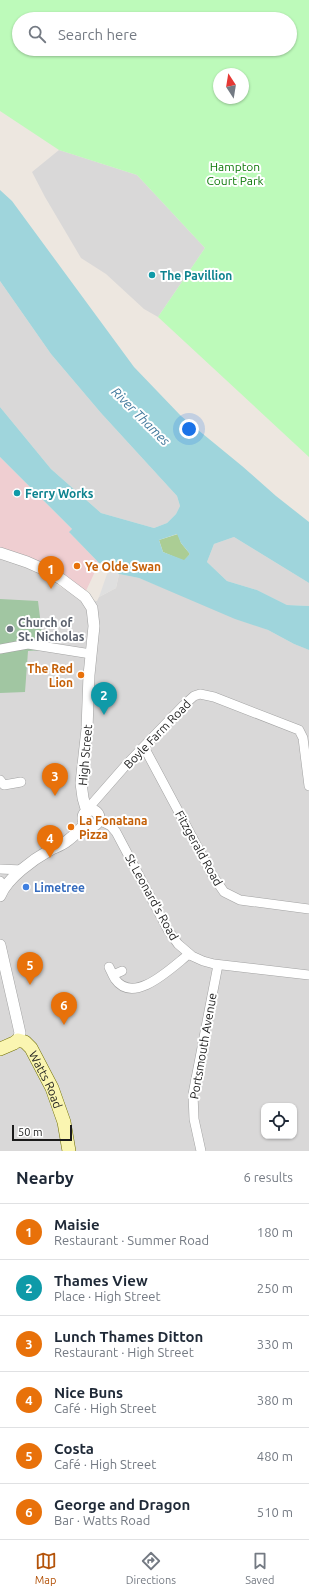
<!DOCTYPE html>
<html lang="en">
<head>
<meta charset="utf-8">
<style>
	:root { --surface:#fff; --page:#f6f6f7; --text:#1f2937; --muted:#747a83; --line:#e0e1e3; --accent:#b45309 }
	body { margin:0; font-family:Ubuntu,sans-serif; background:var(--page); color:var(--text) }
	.controls { position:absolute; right:12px; bottom:12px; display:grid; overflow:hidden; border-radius:8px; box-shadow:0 1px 3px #0004 }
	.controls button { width:36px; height:36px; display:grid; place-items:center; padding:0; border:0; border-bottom:1px solid var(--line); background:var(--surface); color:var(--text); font:20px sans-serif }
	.compass { position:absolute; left:213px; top:68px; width:36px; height:36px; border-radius:50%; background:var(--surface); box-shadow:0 1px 3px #0004; rotate:348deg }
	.scale { position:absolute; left:12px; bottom:10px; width:60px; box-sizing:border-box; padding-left:4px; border:2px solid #1b1b1b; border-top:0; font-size:11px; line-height:14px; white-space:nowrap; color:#1b1b1b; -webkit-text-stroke:3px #fff; paint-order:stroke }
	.you { position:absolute; left:189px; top:429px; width:14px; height:14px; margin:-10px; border:3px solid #fff; border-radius:50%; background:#1a73e8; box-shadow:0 0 0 6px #1a73e833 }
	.badge { display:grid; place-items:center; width:26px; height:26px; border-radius:50%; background:var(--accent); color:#fff; font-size:13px; font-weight:700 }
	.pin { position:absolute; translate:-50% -33px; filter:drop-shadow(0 1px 2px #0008) }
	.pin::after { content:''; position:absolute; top:21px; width:14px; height:12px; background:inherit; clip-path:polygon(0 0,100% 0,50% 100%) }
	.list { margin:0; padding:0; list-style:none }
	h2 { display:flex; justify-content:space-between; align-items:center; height:52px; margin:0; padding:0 16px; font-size:17px }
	h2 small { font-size:13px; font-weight:400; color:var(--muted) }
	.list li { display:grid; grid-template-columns:26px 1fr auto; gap:12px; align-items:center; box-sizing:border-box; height:56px; padding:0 16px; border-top:1px solid var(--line) }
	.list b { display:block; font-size:15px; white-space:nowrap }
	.list p { margin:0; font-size:13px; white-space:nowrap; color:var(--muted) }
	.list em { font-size:13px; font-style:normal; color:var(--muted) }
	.icon { flex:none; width:22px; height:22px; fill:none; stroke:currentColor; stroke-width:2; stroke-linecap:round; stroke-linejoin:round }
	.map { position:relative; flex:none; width:309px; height:1151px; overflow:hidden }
	.search { position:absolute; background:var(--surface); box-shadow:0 1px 3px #0004; left:12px; right:12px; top:12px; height:44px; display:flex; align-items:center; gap:10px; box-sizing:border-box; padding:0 14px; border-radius:22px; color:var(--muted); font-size:15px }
	.sheet { height:388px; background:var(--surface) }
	nav { display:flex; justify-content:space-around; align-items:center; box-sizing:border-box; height:56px; border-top:1px solid var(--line); background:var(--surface); font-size:11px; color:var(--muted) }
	nav a { display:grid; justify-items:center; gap:2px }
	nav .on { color:var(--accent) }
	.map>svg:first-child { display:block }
	.residential { fill:#d9d8d8; fill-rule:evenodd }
	.commercial { fill:#efced1 }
	.forest { fill:#abcd94 }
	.cemetery { fill:#a1c6a2 }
	.park { fill:#bdfaba; fill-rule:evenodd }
	.parking { fill:#dfdfdf }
	.water { fill:#9fd5dc; fill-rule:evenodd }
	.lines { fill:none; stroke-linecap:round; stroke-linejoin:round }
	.minor-casing { stroke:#a2a2a2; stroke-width:10 }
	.tertiary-casing { stroke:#a2a2a2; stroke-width:12 }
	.secondary-casing { stroke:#717003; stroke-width:14 }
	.minor { stroke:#fff; stroke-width:9 }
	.tertiary { stroke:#fff; stroke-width:11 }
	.secondary { stroke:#faf5b1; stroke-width:13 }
	.culture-dot { fill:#0f9aa8; stroke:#fff; stroke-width:1.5 }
	.food-dot { fill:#e8710a; stroke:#fff; stroke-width:1.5 }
	.worship-dot { fill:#6b7280; stroke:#fff; stroke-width:1.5 }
	.shop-dot { fill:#3f7fe0; stroke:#fff; stroke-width:1.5 }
	.labels { text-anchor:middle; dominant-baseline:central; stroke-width:4; stroke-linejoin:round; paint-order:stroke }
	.park-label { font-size:12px; fill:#0d7909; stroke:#fff }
	.culture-label { font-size:12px; font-weight:bold; fill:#0d838f; stroke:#fff; text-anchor:start }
	.food-label { font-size:12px; font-weight:bold; fill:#c56008; stroke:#fff; text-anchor:start }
	.worship-label { font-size:12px; font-weight:bold; fill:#5b616d; stroke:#fff; text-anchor:start }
	.street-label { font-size:12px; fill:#1b1b1b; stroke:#fff }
	.shop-label { font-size:12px; font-weight:bold; fill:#366cbe; stroke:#fff; text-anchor:start }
	.water-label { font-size:13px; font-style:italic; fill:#42799c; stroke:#fff }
</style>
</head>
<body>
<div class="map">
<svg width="309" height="1151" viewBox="0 0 309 1151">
	<rect width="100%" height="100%" fill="#ede7e0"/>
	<!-- residential -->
	<path class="residential" d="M59 150 137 175 205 248 158 317 144 309 106 274 81 258 45 197 32 172Z
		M0 281 51 354 101 413 177 496 180 506 176 514 167 523 154 528 101 513 51 469 0 407Z
		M234 537 309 583V606L287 605 257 590 227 581 207 562 214 544Z
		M0 559 18 564 41 575 82 600 97 601 99 597 116 588 119 574 139 578 268 630 294 644 309 650V1151H0ZM264 1106H294V1136H264Z"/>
	<!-- commercial -->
	<path class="commercial" d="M0 457 72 529 70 533 99 563 85 593 0 550Z"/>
	<!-- forest -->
	<path class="forest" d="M178 534 181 543 190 554 184 561 163 552 159 540Z"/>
	<!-- cemetery -->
	<path class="cemetery" d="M0 599 38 601 44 650 28 651 25 692 0 693Z"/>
	<!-- park -->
	<path class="park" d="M0 0H309V457L158 317 205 248 137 175 59 150 0 111ZM19 19H290V49H19ZM219 74H243V98H219Z"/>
	<!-- parking -->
	<path class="parking" d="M111 569 119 574 116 588 99 597 107 574Z"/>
	<!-- water -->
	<path class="water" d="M0 190 12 201 134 367 181 416 242 466 276 496 309 522V583L234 537 214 544 207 562 227 581 257 590 287 605 309 606V650L294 644 268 630 235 619 139 578 119 574 107 565 99 563 69 532 72 529 0 457V407L51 469 101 513 154 528 167 523 176 514 180 506 177 496 101 413 51 354 0 281ZM177 534 181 543 190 554 184 560 163 552 159 540Z"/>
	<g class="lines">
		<!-- minor casing -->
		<g class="minor-casing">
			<path id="minor" d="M0 649 28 644 91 654
				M144 747 213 876 224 892 240 900 309 909
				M0 780 4 785 21 782
				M91 810V805L126 765 184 705 194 696 200 694 214 697 299 730 303 738 309 786
				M99 820 111 826 116 832 168 930 178 944 192 956 203 961 214 964 309 975
				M0 869 22 870
				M0 881 2 889
				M109 967C111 971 113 976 115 979 134 1006 172 967 189 954
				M113 975 122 971
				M201 1151 194 1119 193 1094 218 965"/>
		</g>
		<!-- tertiary casing -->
		<g class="tertiary-casing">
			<path id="tertiary" d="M0 553 27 562 45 570 61 579 85 597 92 608 94 626 89 675 87 729 81 783 83 798 87 812
				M83 818a8 8 0 1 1 16 0a8 8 0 1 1-16 0Z
				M0 896C7 878 34 859 50 850 56 847 62 845 67 841 74 836 80 830 85 824
				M0 945 18 1024 20 1033 18 1040"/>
		</g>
		<!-- secondary casing -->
		<g class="secondary-casing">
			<g id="secondary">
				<path id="s1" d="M0 1049 14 1043 18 1040 25 1042 31 1048 52 1088 64 1122 69 1151"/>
			</g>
		</g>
		<!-- minor -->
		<use href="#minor" class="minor"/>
		<!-- tertiary -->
		<use href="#tertiary" class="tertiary"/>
		<!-- secondary -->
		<use href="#secondary" class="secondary"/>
	</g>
	<!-- markers -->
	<g class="culture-dot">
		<circle cx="152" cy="275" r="4"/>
		<circle cx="17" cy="493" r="4"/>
	</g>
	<g class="food-dot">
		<circle cx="77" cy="566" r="4"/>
		<circle cx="81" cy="675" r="4"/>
		<circle cx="71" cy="827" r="4"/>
	</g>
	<circle class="worship-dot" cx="10" cy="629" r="4"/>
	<circle class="shop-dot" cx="26" cy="887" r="4"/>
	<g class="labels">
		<!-- park labels -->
		<g class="park-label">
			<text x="235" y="166">Hampton<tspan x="235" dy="14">Court Park</tspan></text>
		</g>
		<!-- culture labels -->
		<g class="culture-label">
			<text x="160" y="275">The Pavillion</text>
			<text x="25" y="493">Ferry Works</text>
		</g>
		<!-- food labels -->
		<g class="food-label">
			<text x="85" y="566">Ye Olde Swan</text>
			<text x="73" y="668" text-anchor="end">The Red<tspan x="73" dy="14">Lion</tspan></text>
			<text x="79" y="820">La Fonatana<tspan x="79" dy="14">Pizza</tspan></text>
		</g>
		<!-- worship labels -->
		<g class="worship-label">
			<text x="18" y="622">Church of<tspan x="18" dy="14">St. Nicholas</tspan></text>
		</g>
		<!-- street labels -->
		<g class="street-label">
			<text transform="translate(157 734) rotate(-46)">Boyle Farm Road</text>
			<text transform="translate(85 755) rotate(-85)">High Street</text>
			<text transform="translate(199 848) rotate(61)">Fitzgerald Road</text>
			<text transform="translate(152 897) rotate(61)">St Leonard's Road</text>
			<text transform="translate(203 1046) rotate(-80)">Portsmouth Avenue</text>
			<text stroke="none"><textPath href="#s1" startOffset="71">Watts Road</textPath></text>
		</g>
		<!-- shop labels -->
		<g class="shop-label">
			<text x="34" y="887">Limetree</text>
		</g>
		<!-- water labels -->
		<g class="water-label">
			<text transform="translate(141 416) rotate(45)">River Thames</text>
		</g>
	</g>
</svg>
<div class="controls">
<button><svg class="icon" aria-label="locate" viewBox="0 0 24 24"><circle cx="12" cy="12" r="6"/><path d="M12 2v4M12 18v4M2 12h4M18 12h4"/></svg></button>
</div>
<svg class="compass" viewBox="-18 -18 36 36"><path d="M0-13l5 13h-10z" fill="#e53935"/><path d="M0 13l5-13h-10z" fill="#747a83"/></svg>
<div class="scale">50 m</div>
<div class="you"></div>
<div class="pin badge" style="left:51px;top:589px;background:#e8710a">1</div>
<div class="pin badge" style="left:104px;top:715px;background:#0f9aa8">2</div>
<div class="pin badge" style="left:55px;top:796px;background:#e8710a">3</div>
<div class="pin badge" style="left:50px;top:858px;background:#e8710a">4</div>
<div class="pin badge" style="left:30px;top:985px;background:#e8710a">5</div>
<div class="pin badge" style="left:64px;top:1025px;background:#e8710a">6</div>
<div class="search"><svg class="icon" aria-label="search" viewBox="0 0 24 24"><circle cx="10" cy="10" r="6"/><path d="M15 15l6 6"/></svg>Search here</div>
</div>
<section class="sheet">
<h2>Nearby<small>6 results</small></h2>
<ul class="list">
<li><span class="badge" style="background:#e8710a">1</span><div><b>Maisie</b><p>Restaurant · Summer Road</p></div><em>180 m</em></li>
<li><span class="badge" style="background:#0f9aa8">2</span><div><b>Thames View</b><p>Place · High Street</p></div><em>250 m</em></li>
<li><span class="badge" style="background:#e8710a">3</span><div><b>Lunch Thames Ditton</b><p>Restaurant · High Street</p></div><em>330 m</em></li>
<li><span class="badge" style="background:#e8710a">4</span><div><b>Nice Buns</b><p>Café · High Street</p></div><em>380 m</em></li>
<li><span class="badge" style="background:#e8710a">5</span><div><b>Costa</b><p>Café · High Street</p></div><em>480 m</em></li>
<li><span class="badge" style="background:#e8710a">6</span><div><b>George and Dragon</b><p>Bar · Watts Road</p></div><em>510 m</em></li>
</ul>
</section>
<nav>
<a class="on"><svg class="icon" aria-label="map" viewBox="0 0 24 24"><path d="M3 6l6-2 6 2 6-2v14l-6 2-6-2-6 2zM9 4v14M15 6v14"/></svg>Map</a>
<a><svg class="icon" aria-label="directions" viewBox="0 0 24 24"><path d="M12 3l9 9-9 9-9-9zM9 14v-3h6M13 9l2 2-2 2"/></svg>Directions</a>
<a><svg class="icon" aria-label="saved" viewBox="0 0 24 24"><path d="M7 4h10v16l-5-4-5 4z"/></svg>Saved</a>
</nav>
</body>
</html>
